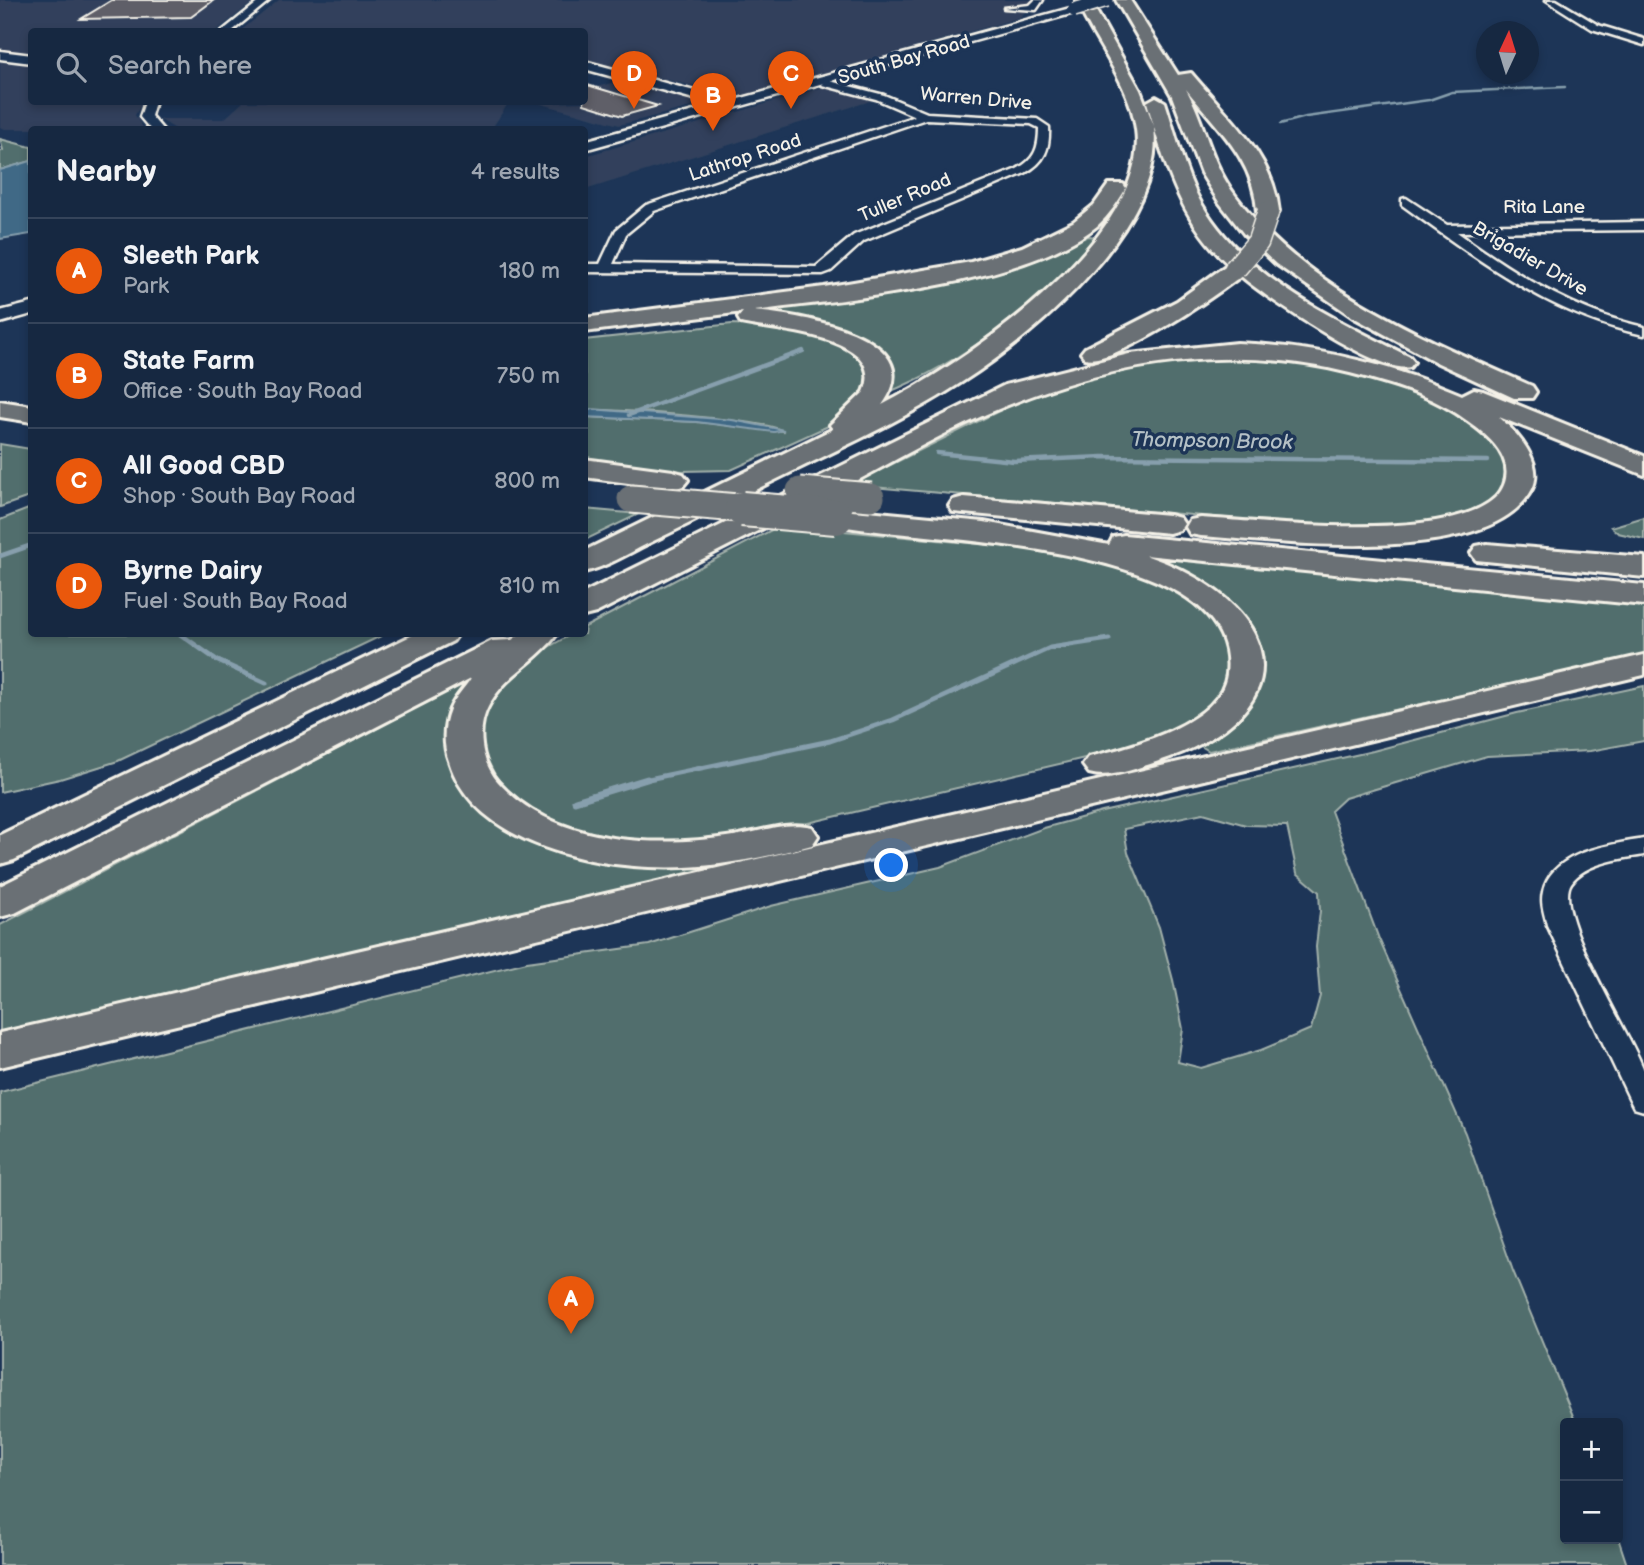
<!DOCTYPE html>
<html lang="en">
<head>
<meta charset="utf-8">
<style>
	:root { --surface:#162841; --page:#1f3048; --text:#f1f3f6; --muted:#9ea6b1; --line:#35445a; --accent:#ea580c }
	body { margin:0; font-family:"Balsamiq Sans",sans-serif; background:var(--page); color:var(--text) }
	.controls { position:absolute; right:21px; bottom:21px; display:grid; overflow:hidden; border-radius:7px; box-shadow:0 4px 10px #0003 }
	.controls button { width:63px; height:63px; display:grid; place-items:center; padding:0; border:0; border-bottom:2px solid var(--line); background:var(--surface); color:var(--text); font:35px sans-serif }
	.compass { position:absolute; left:1476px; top:21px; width:63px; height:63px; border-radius:50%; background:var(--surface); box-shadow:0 4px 10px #0003; rotate:4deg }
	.you { position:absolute; left:892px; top:866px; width:24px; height:24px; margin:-18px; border:5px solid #fff; border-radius:50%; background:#1a73e8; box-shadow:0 0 0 10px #1a73e833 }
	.badge { display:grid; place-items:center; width:46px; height:46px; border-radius:50%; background:var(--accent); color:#fff; font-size:23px; font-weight:700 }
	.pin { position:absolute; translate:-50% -58px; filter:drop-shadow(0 2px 4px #0008) }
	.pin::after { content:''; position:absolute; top:37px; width:24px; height:21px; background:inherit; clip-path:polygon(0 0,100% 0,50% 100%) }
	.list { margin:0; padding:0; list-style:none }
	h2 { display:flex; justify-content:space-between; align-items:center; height:91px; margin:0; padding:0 28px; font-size:30px }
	h2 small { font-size:23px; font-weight:400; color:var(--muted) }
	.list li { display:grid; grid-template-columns:46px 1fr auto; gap:21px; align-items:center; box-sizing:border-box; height:105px; padding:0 28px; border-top:2px solid var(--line) }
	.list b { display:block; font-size:26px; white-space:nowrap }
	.list p { margin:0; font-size:23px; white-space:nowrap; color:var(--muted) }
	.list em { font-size:23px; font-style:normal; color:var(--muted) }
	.icon { flex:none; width:38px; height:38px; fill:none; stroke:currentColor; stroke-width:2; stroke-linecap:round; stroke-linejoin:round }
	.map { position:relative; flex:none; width:1644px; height:1565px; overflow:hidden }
	.search { position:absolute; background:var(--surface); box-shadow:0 4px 10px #0003; left:28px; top:28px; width:560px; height:77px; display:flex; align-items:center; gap:18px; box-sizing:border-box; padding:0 24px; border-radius:7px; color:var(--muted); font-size:26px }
	.panel { position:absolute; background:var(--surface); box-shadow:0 4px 10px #0003; left:28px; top:126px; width:560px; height:511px; border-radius:7px }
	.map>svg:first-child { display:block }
	.built { fill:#30415c }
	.green { fill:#516e6d; stroke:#a2b0aa; stroke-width:2; fill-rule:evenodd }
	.water { fill:#3f6986; stroke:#879fad; stroke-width:2 }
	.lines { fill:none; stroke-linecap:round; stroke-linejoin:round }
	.stream-far3 { stroke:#879fad; stroke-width:2.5 }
	.stream-far2 { stroke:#879fad; stroke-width:4.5 }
	.stream-far1 { stroke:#879fad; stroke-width:5 }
	.stream { stroke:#879fad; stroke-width:7 }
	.building { fill:#5e5e68; stroke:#f4f1e8; stroke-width:2 }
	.minor-casing { stroke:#f4f1e8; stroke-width:5 }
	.tertiary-casing { stroke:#f4f1e8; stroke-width:5 }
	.motorway-casing { stroke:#f4f1e8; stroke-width:6 }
	.minor { fill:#1d3557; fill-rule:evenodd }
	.tertiary { fill:#1d3557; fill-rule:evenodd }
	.motorway { fill:#6a7074; fill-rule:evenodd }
	.tertiary-bridge-casing { stroke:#f4f1e8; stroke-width:16; stroke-linecap:butt }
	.motorway-bridge-far2-casing { stroke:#f4f1e8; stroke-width:24; stroke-linecap:butt }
	.motorway-bridge-far1-casing { stroke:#f4f1e8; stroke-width:31; stroke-linecap:butt }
	.motorway-bridge-casing { stroke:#f4f1e8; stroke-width:38; stroke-linecap:butt }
	.tertiary-bridge { stroke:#1d3557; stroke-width:13 }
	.motorway-bridge-far2 { stroke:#6a7074; stroke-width:21 }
	.motorway-bridge-far1 { stroke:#6a7074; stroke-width:27 }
	.motorway-bridge { stroke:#6a7074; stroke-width:34 }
	.labels { text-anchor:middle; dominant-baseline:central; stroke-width:7; stroke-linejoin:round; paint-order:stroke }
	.far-street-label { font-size:19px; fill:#f4f1e8; stroke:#1d3557 }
	.far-water-label { font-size:21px; font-style:italic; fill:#b5c1c6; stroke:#1d3557 }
</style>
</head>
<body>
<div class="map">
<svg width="1644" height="1565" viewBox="0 0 1644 1565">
	<rect width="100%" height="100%" fill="#1d3557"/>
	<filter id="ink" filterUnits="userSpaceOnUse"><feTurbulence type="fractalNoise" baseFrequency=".0143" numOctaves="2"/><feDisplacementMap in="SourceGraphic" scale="14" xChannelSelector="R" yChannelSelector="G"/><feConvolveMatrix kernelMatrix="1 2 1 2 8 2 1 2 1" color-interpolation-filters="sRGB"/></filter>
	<g filter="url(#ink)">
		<!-- built -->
		<path class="built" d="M0 0H256L216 31 32 32 31 57 0 52Z
			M279 0H1033L1034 4 1019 18 741 97 585 61 584 32H239Z
			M0 62H31L32 102H143L135 115 144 129H5L0 127Z
			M619 81 703 104 619 125 538 103 584 102 585 90Z
			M827 86 874 100 585 190V156Z
			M243 102H509L491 130H177L159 119H224Z"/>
		<!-- green -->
		<path class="green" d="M0 139 31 147V161L0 170V152L3 150Z
			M1088 236 1098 237C1041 302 965 362 884 394L877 347 737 312 990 273 1027 262Z
			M732 324C781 326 839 329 872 370L863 402 826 427 731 470 682 471 585 461V417L697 422 782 431C772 420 609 408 585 410L584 340Z
			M1229 354 1354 369 1452 406 1501 448 1509 477 1498 496 1487 503 1441 523 1352 529 850 485 1025 398 1100 371Z
			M0 444 31 449 32 496 0 507Z
			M31 508 32 634H385L118 761 60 779 0 792V520Z
			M584 509 639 514 585 540Z
			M1644 517V539L1618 533 1611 527Z
			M781 525 1041 550 1126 566 1189 595 1221 625 1236 671 1206 719 1136 746 757 835 652 846 577 833 541 817 515 799 496 777 483 751 480 729 496 690 536 654 572 634H584L585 627Z
			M1162 557 1644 604V655L1209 751 1201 746C1262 713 1288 659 1232 604 1211 585 1183 574 1158 562Z
			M464 683 475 684 466 697 491 809 701 870 677 879 0 1038V925Z
			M1644 686V741L1590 751 1487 756 1345 798 1331 811 1379 939 1465 1133 1513 1271 1576 1423H1565V1539L1618 1538 1627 1565H0V1092L527 962 649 945 771 906 940 867 1044 828 1102 812 1373 751 1517 713ZM1203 813 1246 825 1287 826 1297 873 1319 892 1320 911 1316 947 1320 996 1311 1029 1261 1050 1201 1068 1178 1062 1183 1029 1173 980 1159 927 1128 853 1124 829Z"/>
		<!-- water -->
		<path class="water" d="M31 161V234L0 239V170Z
			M590 409 732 420 784 430 774 432 697 422 585 417V410Z"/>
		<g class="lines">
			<!-- stream-far3 -->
			<path class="stream-far3" d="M1280 124 1306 117 1429 100 1452 92 1565 87"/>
			<!-- stream-far2 -->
			<path class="stream-far2" d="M629 415 803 351
				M937 453 1014 461 1103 457 1488 461"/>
			<!-- stream-far1 -->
			<path class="stream-far1" d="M0 556 32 545
				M180 634 218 661 266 683
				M639 781 830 741 893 720 1050 648 1109 639"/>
			<!-- stream -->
			<path class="stream" d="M575 801 647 779"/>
		</g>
		<!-- building -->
		<path class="building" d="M112 0H214L191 17 81 19Z
			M584 84 658 106 622 116 584 104Z"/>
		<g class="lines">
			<!-- minor casing -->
			<g class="minor-casing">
				<path id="minor" d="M261 0H270L231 32H221Z
					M1035 0H1043L1036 10 1004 8 1030 5Z
					M1546 0H1556L1598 25 1644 39V45L1592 29Z
					M826 80 884 95 927 113 1037 119 1049 127C1050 149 1045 162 1025 173L864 241 831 271 823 274 584 272V264H600L616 230 646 205 915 116 876 99 822 85ZM926 119 1031 124 1039 128C1039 148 1035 159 1017 169L854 235 816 267 613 264 626 234 654 211Z
					M145 102H155L151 116 163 130H151L140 117Z
					M1406 198 1447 225 1644 222V230L1457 232C1514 273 1574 312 1644 327V335C1551 316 1477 259 1402 205V199Z
					M1644 839V855C1622 859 1585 862 1571 883 1552 912 1630 1033 1643 1068 1644 1080 1644 1098 1644 1111L1634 1108 1630 1100 1547 925C1545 915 1540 903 1543 892 1552 851 1610 845 1644 839Z"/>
			</g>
			<!-- tertiary casing -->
			<g class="tertiary-casing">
				<path id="tertiary" d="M1074 7 1080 10 1078 12 584 150V141L716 105 584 69V61L731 101Z
					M0 51 32 55V63L0 59Z
					M32 303V314L0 323V311Z"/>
			</g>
			<!-- motorway casing -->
			<g class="motorway-casing">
				<path id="motorway" d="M1076 0H1090L1140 90 1154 126 1147 102 1156 97 1165 102C1176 135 1184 172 1201 203 1245 279 1335 319 1410 357L1414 362 1410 367C1381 375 1266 298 1241 276 1214 296 1115 366 1085 358L1081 353 1085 348 1177 301 1228 264C1187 227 1169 178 1154 127 1166 224 1037 334 962 382 896 425 822 456 751 492 717 510 682 527 647 544 627 554 606 567 584 572V551L833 429 830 425 864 392C889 334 774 331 741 323L738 318 743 312 584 332V318L824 287 971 262 1022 247 1073 222 1094 205 1109 184H1123L1126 188C1118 202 1109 215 1097 226 1022 286 849 298 754 311 797 315 934 335 882 405 965 363 1151 237 1136 129 1130 83 1094 42 1076 0Z
					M1116 0H1130L1178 75 1191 73C1226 115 1274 155 1279 212L1268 218 1257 212C1255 160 1216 127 1186 89 1205 123 1210 162 1235 195 1305 290 1428 340 1532 386L1536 392 1532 398H1514L1436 362 1353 317 1276 264 1244 234 1219 202 1201 173 1172 96Z
					M1237 343C1315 346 1390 364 1462 395L1474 389 1483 391 1644 456V475L1499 417C1517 433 1545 463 1532 489 1490 570 1277 541 1201 536L1190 534 1186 527 1190 520 1201 518C1257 521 1479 548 1504 485 1517 453 1477 427 1456 413 1425 393 1385 382 1350 373 1236 344 1116 361 1008 405 949 428 892 463 835 492 755 532 675 573 596 613L584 616V593L1005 385 1129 354Z
					M0 401 32 406V422L0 417Z
					M584 459 673 471 683 474 688 480 683 486 673 489 584 477Z
					M964 497 1169 515 1180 518 1184 524 1180 530 1169 533 953 512 949 506 953 500Z
					M836 508 984 522 1109 545 1113 537 1124 535 1644 585V605L1145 555C1283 602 1314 712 1156 762 1134 769 1111 779 1089 773L1083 765 1089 757C1130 747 1221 724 1227 674 1243 535 908 544 825 523L821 517 825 511Z
					M1487 544 1644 557V577L1476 560 1471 553 1476 546Z
					M415 634H458L453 641 14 860 0 864V835Z
					M520 634H557C537 662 504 675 488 707 476 730 481 763 498 782 555 845 655 848 734 836 759 832 787 821 812 827L818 836 812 845C759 859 704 870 649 867 578 864 472 838 449 761 443 745 443 726 450 709 454 698 465 688 471 678L15 913 0 917V886L492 641 512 640Z
					M1644 655V675L0 1067V1033Z"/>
			</g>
			<!-- minor -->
			<use href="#minor" class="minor"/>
			<!-- tertiary -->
			<use href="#tertiary" class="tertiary"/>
			<!-- motorway -->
			<use href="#motorway" class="motorway"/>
			<!-- tertiary-bridge casing -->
			<g class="tertiary-bridge-casing">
				<path id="tertiary-bridge" d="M1074 10 1107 0"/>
			</g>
			<!-- motorway-bridge-far2 casing -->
			<g class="motorway-bridge-far2-casing">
				<path id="motorway-bridge-far2" d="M1235 269 1258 242 1268 212"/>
			</g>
			<!-- motorway-bridge-far1 casing -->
			<g class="motorway-bridge-far1-casing">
				<path id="motorway-bridge-far1" d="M800 491 871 497
					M631 499 762 510"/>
			</g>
			<!-- motorway-bridge casing -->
			<g class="motorway-bridge-casing">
				<path id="motorway-bridge" d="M742 509 836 517"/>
			</g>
			<!-- tertiary-bridge -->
			<use href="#tertiary-bridge" class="tertiary-bridge"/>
			<!-- motorway-bridge-far2 -->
			<use href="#motorway-bridge-far2" class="motorway-bridge-far2"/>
			<!-- motorway-bridge-far1 -->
			<use href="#motorway-bridge-far1" class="motorway-bridge-far1"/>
			<!-- motorway-bridge -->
			<use href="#motorway-bridge" class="motorway-bridge"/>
		</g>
	</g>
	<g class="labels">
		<!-- far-street labels -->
		<g class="far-street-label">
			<text transform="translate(904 60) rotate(-16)">South Bay Road</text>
			<text transform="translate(976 99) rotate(5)">Warren Drive</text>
			<text transform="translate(745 158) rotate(-18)">Lathrop Road</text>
			<text transform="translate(905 198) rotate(-23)">Tuller Road</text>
			<text x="1544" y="207">Rita Lane</text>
			<text transform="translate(1530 259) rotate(30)">Brigadier Drive</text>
		</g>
		<!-- far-water labels -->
		<g class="far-water-label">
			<text transform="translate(1212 441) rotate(1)">Thompson Brook</text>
		</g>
	</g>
</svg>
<div class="controls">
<button>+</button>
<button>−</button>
</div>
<svg class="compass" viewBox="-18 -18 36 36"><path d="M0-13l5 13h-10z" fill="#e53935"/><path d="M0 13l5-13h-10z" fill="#9ea6b1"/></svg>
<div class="you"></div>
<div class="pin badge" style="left:571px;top:1334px">A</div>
<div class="pin badge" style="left:713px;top:131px">B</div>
<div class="pin badge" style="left:791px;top:109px">C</div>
<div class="pin badge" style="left:634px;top:109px">D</div>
<div class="search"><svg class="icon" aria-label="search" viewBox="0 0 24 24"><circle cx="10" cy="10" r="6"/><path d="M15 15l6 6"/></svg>Search here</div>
<section class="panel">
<h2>Nearby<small>4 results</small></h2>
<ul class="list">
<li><span class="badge">A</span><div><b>Sleeth Park</b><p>Park</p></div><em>180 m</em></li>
<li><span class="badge">B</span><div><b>State Farm</b><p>Office · South Bay Road</p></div><em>750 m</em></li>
<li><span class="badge">C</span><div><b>All Good CBD</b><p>Shop · South Bay Road</p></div><em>800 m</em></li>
<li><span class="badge">D</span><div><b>Byrne Dairy</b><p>Fuel · South Bay Road</p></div><em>810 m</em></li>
</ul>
</section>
</div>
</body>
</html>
